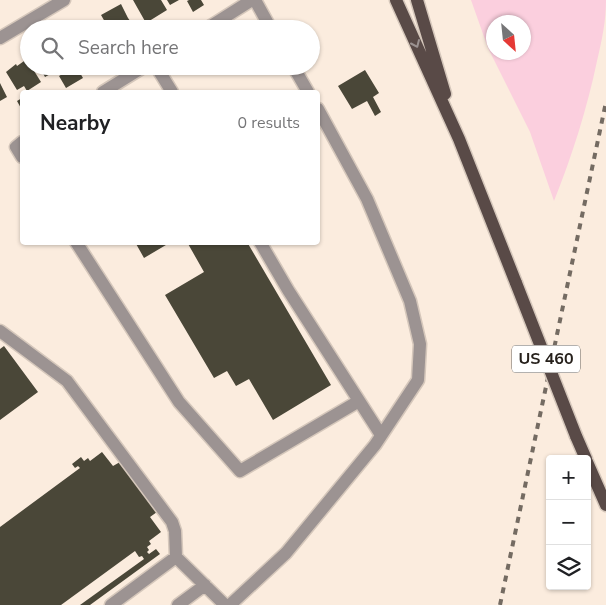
<!DOCTYPE html>
<html lang="en">
<head>
<meta charset="utf-8">
<style>
	:root { --surface:#fff; --page:#f2f2f2; --text:#202124; --muted:#757577; --line:#e0e0e0 }
	body { margin:0; font-family:"Nunito Sans",sans-serif; background:var(--page); color:var(--text) }
	.controls { position:absolute; right:15px; bottom:15px; display:grid; overflow:hidden; border-radius:5px; box-shadow:0 1px 4px #0004 }
	.controls button { width:45px; height:45px; display:grid; place-items:center; padding:0; border:0; border-bottom:1px solid var(--line); background:var(--surface); color:var(--text); font:25px sans-serif }
	.compass { position:absolute; left:486px; top:15px; width:45px; height:45px; border-radius:50%; background:var(--surface); box-shadow:0 1px 4px #0004; rotate:153deg }
	.list { margin:0; padding:0; list-style:none }
	h2 { display:flex; justify-content:space-between; align-items:center; height:65px; margin:0; padding:0 20px; font-size:21px }
	h2 small { font-size:16px; font-weight:400; color:var(--muted) }
	.icon { flex:none; width:28px; height:28px; fill:none; stroke:currentColor; stroke-width:2; stroke-linecap:round; stroke-linejoin:round }
	.map { position:relative; flex:none; width:606px; height:605px; overflow:hidden }
	.search { position:absolute; background:var(--surface); box-shadow:0 1px 4px #0004; left:20px; top:20px; width:300px; height:55px; display:flex; align-items:center; gap:12px; box-sizing:border-box; padding:0 18px; border-radius:28px; color:var(--muted); font-size:19px }
	.panel { position:absolute; background:var(--surface); box-shadow:0 1px 4px #0004; left:20px; top:90px; width:300px; height:155px; border-radius:5px }
	.map>svg:first-child { display:block }
	.green { fill:#fbcfde; fill-rule:evenodd }
	.building { fill:#4a4738 }
	.lines { fill:none; stroke-linecap:round; stroke-linejoin:round }
	.minor-casing { stroke:#d5c7bb; stroke-width:15 }
	.major-casing { stroke:#d5c7bb; stroke-width:15 }
	.minor { stroke:#9c9392; stroke-width:12 }
	.major { stroke:#594a47; stroke-width:12 }
	.rail { stroke:#746b62; stroke-width:4; stroke-dasharray:6 6; stroke-linecap:butt }
	.major-bridge-casing { stroke:#d5c7bb; stroke-width:15; stroke-linecap:butt }
	.major-bridge { stroke:#594a47; stroke-width:12 }
	.oneway { stroke:#9b9291 }
	.labels { text-anchor:middle; dominant-baseline:central; stroke-width:5; stroke-linejoin:round; paint-order:stroke }
	.shield { fill:#fff; stroke:#67635f; stroke-width:1 }
	.shield-label { font-size:16px; font-weight:bold; fill:#26201b }
</style>
</head>
<body>
<div class="map">
<svg width="606" height="605" viewBox="0 0 606 605">
	<rect width="100%" height="100%" fill="#fbecde"/>
	<!-- green -->
	<path class="green" d="M471 0H606C606 21 602 40 597 61 587 109 572 156 554 201L530 132 488 48ZM494 22H524V52H494Z"/>
	<!-- building -->
	<path class="building" d="M133 0H161L167 10 146 23Z
		M167 0H179L170 5Z
		M189 0H201L204 5 193 12 187 1Z
		M121 4 128 18 136 29H109L101 15Z
		M155 20 163 29H141L144 27 143 26Z
		M90 22 94 29H80Z
		M27 59 29 66H31L41 82 27 91 24 86 17 90 6 72 16 64 17 66Z
		M39 66H51L54 72 45 77Z
		M61 66H76L83 78 66 88 59 76 64 73Z
		M365 70 379 93 373 97 381 112 375 116 367 101 352 109 338 86Z
		M0 83 7 97 0 101Z
		M22 98V110L17 101Z
		M135 242H171L144 258Z
		M187 242H247L331 385 273 420 249 379 236 386 227 371 214 378 165 295 204 272Z
		M4 346 38 392 0 420V349Z
		M102 452 113 466 120 462 157 512 150 517 161 532 149 541 151 544 147 547 149 550 147 552 149 554 156 549 160 554 90 605H80L144 559 142 556 139 557 135 551 61 605H0V527L80 468 78 466 75 468 72 464 81 457 84 461 88 458 90 461Z"/>
	<g class="lines">
		<!-- minor casing -->
		<g class="minor-casing">
			<path id="minor" d="M255 0 271 29
				M206 29 252 0
				M0 38 64 0
				M156 66 172 92
				M293 66 308 92
				M103 92 145 66
				M22 142 16 147 22 157
				M76 242 179 402 240 471 359 401
				M260 242 288 290 381 435
				M0 331 67 381 172 522 175 531 176 557
				M111 605 176 557 225 605
				M178 605 205 585
				M230 605 286 553 375 445 418 380 420 344 410 301 367 199 318 109"/>
		</g>
		<!-- major casing -->
		<g class="major-casing">
			<path id="major" d="M396 0 459 139 516 283
				M417 0 445 94
				M576 436 586 459
				M587 462 606 505"/>
		</g>
		<!-- minor -->
		<use href="#minor" class="minor"/>
		<!-- major -->
		<use href="#major" class="major"/>
		<!-- rail -->
		<path class="rail" d="M500 605 606 102"/>
		<!-- major-bridge casing -->
		<g class="major-bridge-casing">
			<path id="major-bridge" d="M516 283 576 436"/>
		</g>
		<!-- major-bridge -->
		<use href="#major-bridge" class="major-bridge"/>
	</g>
	<!-- one-way arrows -->
	<defs><path id="oneway-chevron" d="M-2-3.5L2.5 0L-2 3.5" fill="none" stroke-width="1.6" stroke-linecap="round" stroke-linejoin="round" transform="scale(1.25)"/></defs>
	<use class="oneway" href="#oneway-chevron" transform="translate(416 44) rotate(66)"/>
	<g class="labels">
		<!-- shield labels -->
		<rect class="shield" x="512" y="345.5" width="68" height="27" rx="4"/>
		<g class="shield-label">
			<text x="546" y="359">US 460</text>
		</g>
	</g>
</svg>
<div class="controls">
<button>+</button>
<button>−</button>
<button><svg class="icon" aria-label="layers" viewBox="0 0 24 24"><path d="M12 4l9 5-9 5-9-5zM3 14l9 5 9-5"/></svg></button>
</div>
<svg class="compass" viewBox="-18 -18 36 36"><path d="M0-13l5 13h-10z" fill="#e53935"/><path d="M0 13l5-13h-10z" fill="#757577"/></svg>
<div class="search"><svg class="icon" aria-label="search" viewBox="0 0 24 24"><circle cx="10" cy="10" r="6"/><path d="M15 15l6 6"/></svg>Search here</div>
<section class="panel">
<h2>Nearby<small>0 results</small></h2>
<ul class="list">
</ul>
</section>
</div>
</body>
</html>
